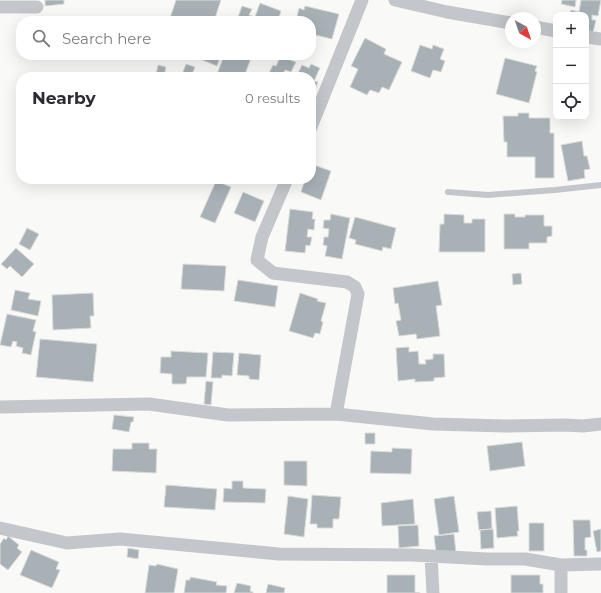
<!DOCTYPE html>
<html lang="en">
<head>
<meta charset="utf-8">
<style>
	:root { --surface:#fff; --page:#f2f2f3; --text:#2b2b33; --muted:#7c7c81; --line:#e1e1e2 }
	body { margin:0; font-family:Montserrat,sans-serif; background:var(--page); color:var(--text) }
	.controls { position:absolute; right:12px; top:12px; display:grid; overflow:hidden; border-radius:8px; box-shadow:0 4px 16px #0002 }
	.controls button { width:36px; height:36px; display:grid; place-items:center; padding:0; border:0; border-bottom:1px solid var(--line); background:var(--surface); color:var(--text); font:20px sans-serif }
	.compass { position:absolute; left:505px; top:12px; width:36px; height:36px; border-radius:50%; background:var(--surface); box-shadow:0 4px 16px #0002; rotate:140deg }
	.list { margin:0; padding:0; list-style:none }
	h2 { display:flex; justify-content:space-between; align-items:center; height:52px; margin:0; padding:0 16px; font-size:17px }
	h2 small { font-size:13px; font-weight:400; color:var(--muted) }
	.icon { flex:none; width:22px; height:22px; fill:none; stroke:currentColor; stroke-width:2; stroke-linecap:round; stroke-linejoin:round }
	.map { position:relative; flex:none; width:601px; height:593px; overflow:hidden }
	.search { position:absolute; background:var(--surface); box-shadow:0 4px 16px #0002; left:16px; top:16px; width:300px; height:44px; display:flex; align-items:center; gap:10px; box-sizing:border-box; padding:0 14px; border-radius:16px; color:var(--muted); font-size:15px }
	.panel { position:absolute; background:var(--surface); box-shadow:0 4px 16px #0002; left:16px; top:72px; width:300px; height:112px; border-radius:16px }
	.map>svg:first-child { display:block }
	.building { fill:#a7b1b6; stroke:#dbdbd9 }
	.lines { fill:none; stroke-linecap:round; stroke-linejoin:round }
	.service { stroke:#c3c7cb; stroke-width:6 }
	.minor { stroke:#c3c7cb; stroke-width:13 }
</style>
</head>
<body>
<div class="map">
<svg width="601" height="593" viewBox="0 0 601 593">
	<rect width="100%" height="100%" fill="#f9f9f7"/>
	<!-- building -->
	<path class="building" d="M45 0H64V4L45 6Z
		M176 0H221L214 21H169Z
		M562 0H576L575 7 561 4Z
		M580 0H601L598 16 592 15V20H596L593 32 586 30V15H570L571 10 579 12 581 0Z
		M260 3 281 11 278 21H241L237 20 242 6 252 9 249 15 255 17Z
		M305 6 339 14 332 39 311 34V21H296L299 8 304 10Z
		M365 38 386 49 384 54 402 62 389 90 382 87 379 93 370 90 367 95 350 87 358 69 351 66Z
		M420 45 432 49 433 45 444 49 440 59 445 61 441 72 433 70 430 78 411 71Z
		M179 55H198L196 60Z
		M204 55H221L217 66 202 60Z
		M224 55H246V57L251 58 244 77H216Z
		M281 55 292 56 290 60 296 62 291 72 285 70 282 77H267L273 65 276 66Z
		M505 58 537 66 535 71 537 72 529 103 496 94Z
		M186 64 195 67 191 77H181Z
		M311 64 320 68 314 81 318 82 311 100V77H301L297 75 302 65 309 68Z
		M158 65 166 67 164 77 156 75Z
		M518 113H529V118H550V133H554V178H535V157H507V142H504L503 116H518Z
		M582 141 584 156H587L590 169 584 170 585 178 568 181 561 145Z
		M311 164 331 171 321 200 301 192 305 179H311Z
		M216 181 231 187 215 223 200 217Z
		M243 192 264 201 255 222 234 213Z
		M290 209 313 212 312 219H315L314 230 308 229 307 237H312L310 246 306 245 305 253 285 251Z
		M331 214 350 218 342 259 325 256 327 246 323 245 324 237H328L329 229 323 228 324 220H330Z
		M444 214 464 215V223H472V219H485V252H439L440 224H444Z
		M504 214H515V217H525V215H544V226H552V236L547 237V243H529V249H504Z
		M355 217 396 228 391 249 383 247 382 251 355 244 356 240 349 238Z
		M27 228 39 234 30 250 19 244Z
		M16 248 34 264 22 277 10 266 7 269 1 264Z
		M183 264 226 266 224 291 181 289Z
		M521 273 522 284 513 285 512 274Z
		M238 280 278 286 275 307 234 301Z
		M438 281 442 305 436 306 440 336 417 339 416 334 399 336 396 321 401 320 398 303 395 304 393 288Z
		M15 290 30 293 28 299 41 301 38 316 11 310Z
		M93 293 94 316H90L91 328 53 330 52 295Z
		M300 293 318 299 317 301 326 303 321 321 323 322 320 334 315 333 313 338 289 331Z
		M7 314 36 320 33 331 36 332 31 355 22 353 23 348 16 346 17 342 13 341 11 347 0 345Z
		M40 339 97 344 93 382 36 377Z
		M409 347V352L418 351 419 364H426L425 360 433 359V354H444L445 377 434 378V381L415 382V379L398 381 396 348Z
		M171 351 208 353 206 377H187L186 384H172V374L160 373 161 357H171Z
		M213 352 234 353 232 376 222 375V378H211Z
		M239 353 261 355 259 380 249 379V376L237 375Z
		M206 381 213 382 211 405 204 404Z
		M114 415 134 417 133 422H131L129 432 112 429Z
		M365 433H375V444H365Z
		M522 442 525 466 490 471 487 446Z
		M132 443H149V449H157L156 473 112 471 113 449H132Z
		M392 448 412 449 411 474 370 473 371 451 392 452Z
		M284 461H307V486L284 485Z
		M232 481H243V488L266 489 265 503 223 502 224 488 232 489Z
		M166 485 217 489 215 510 164 507Z
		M312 495 341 497 339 519H333V528H317V524H310Z
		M288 496 308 499 304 537 284 534Z
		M454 496 459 532 439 535 434 499Z
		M413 499 415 524 382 526 381 503Z
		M517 506 519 531H517L518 536 497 538 495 508Z
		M491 511 492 529 479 530 477 512Z
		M573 520H590L591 537 585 538V550H587V556H574Z
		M529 523H544V551H529Z
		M418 525 419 546 399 548 398 526Z
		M493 529 494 548 481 549 480 530Z
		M601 529V551L597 552 593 531Z
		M454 534 456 553 436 552 434 536Z
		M8 536 19 545 17 548 22 552 8 570 0 564V544L4 538 6 540Z
		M128 548 139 550 138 559 127 557Z
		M31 550 59 562 56 569 60 570 52 588 20 575Z
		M157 564 178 569 174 593H145L149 565 156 566Z
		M387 575H415V592L420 593H387Z
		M511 575H540V584H543V593H511Z
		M190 577 217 582 216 585 227 586 226 593H184L186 580H190Z
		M237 583 251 586 250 591 253 592V593H234Z
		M268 584 285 588 284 593H266Z"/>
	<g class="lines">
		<!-- service -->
		<path class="service" d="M448 192 488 195 555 190 601 185"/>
		<!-- minor -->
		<path class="minor" d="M395 0 447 12 511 23
			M0 7H37
			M535 27 556 31
			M586 37 601 39
			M311 127 362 0
			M287 179 262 237 257 260 273 273 347 282 355 287 358 294 336 414
			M0 407 149 404 228 415 336 414 433 424 505 426 564 425 583 426 601 424
			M0 528 67 543 120 539 279 554 412 555 487 559H525L561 565 601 564
			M431 556 433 593
			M561 565V593"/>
	</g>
</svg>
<div class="controls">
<button>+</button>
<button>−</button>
<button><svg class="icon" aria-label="locate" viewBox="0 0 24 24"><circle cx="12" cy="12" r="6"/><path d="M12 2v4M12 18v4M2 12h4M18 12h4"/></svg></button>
</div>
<svg class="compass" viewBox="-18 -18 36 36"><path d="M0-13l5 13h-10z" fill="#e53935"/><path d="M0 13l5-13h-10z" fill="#7c7c81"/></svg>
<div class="search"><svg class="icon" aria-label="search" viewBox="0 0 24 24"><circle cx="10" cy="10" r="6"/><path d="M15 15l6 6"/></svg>Search here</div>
<section class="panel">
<h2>Nearby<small>0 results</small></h2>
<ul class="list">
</ul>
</section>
</div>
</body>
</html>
